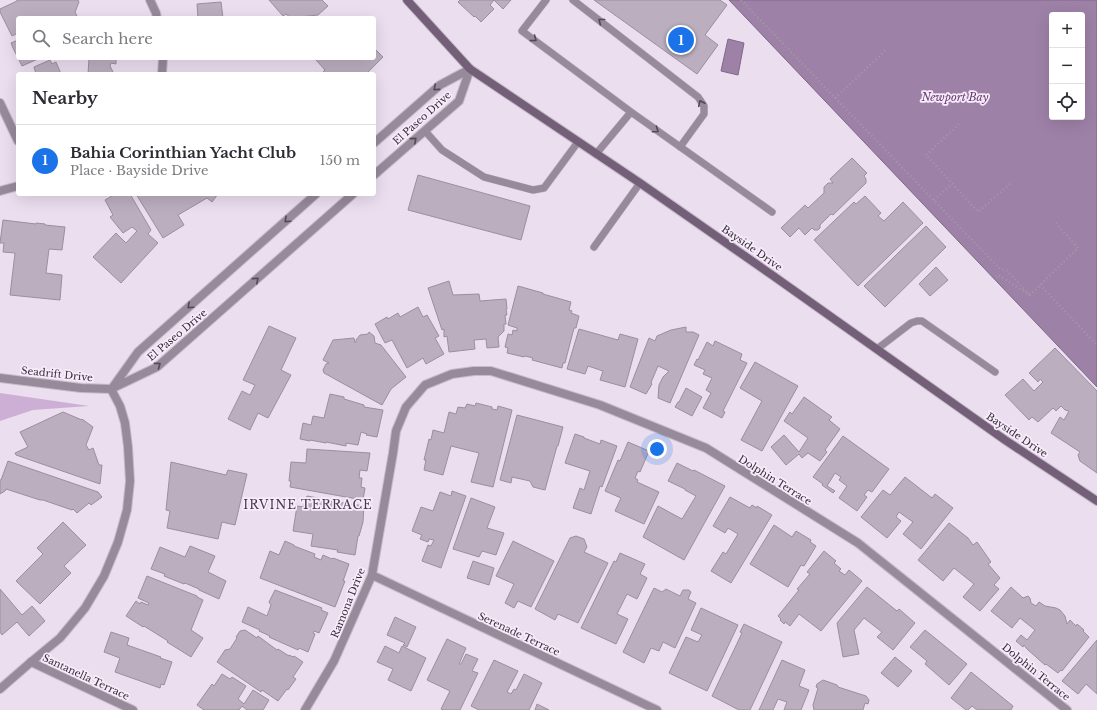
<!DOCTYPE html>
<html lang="en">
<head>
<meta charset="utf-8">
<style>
	:root { --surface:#fff; --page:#f7f7f7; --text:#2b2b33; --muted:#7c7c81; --line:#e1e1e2; --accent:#1a73e8 }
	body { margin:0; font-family:"Libre Baskerville",serif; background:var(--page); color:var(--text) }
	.controls { position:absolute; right:12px; top:12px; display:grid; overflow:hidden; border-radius:4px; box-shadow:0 4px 16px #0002 }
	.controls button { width:36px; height:36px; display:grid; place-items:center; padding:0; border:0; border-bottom:1px solid var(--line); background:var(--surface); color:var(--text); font:20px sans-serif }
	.you { position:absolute; left:657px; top:449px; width:14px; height:14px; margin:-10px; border:3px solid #fff; border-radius:50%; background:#1a73e8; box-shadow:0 0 0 6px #1a73e833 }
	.badge { display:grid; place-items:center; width:26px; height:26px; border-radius:50%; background:var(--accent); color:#fff; font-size:13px; font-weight:700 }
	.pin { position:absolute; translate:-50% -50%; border:2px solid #fff; box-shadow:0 1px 4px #0006 }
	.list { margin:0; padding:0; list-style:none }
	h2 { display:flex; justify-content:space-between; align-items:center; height:52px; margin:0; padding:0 16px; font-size:17px }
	h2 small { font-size:13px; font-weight:400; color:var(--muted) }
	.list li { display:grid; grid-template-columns:26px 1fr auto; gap:12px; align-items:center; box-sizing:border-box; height:72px; padding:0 16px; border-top:1px solid var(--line) }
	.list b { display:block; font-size:15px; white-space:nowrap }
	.list p { margin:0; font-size:13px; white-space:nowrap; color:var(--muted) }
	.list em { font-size:13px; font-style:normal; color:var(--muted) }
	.icon { flex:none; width:22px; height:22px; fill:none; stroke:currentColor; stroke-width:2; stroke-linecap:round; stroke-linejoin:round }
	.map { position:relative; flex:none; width:1097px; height:710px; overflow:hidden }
	.search { position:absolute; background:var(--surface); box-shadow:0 4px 16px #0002; left:16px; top:16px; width:360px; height:44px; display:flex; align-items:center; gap:10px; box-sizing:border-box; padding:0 14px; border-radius:4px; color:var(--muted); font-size:15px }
	.panel { position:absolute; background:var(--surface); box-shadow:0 4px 16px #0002; left:16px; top:72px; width:360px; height:124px; border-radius:4px }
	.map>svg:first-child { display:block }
	.green { fill:#cdafd6 }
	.water { fill:#9e81a7; stroke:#7e6885; fill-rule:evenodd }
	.building { fill:#bbaebf; stroke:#9b8f9f }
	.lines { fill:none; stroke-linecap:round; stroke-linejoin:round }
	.service-casing { stroke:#c6bbca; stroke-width:8 }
	.minor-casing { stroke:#c6bbca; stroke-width:10 }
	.tertiary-casing { stroke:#c6bbca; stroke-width:10 }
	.secondary-casing { stroke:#c6bbca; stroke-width:10 }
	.path { stroke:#a49aa7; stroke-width:2.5; stroke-dasharray:1 3; stroke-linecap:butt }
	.service { stroke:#978a9b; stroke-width:7 }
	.minor { stroke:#978a9b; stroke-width:8 }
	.tertiary { stroke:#978a9b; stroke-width:8 }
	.secondary { stroke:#736078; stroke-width:8 }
	.oneway { stroke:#524a54 }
	.labels { text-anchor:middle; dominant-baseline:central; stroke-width:3.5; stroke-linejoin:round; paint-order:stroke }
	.street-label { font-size:10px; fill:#342f35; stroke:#f8ebfc }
	.water-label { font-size:11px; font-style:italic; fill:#61396c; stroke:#f8ebfc }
	.quarter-label { font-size:12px; letter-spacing:1px; fill:#473c4a; stroke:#f8ebfc }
</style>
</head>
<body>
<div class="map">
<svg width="1097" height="710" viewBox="0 0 1097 710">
	<rect width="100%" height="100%" fill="#ebdeef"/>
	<!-- green -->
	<path class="green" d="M0 393 89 406 33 410 0 421Z"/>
	<!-- water -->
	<path class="water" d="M729 0H1097V387ZM1052 15H1082V117H1052Z
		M728 39 744 43 738 75 721 71Z"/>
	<!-- building -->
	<path class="building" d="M17 0H78L79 2 75 12 78 18H18V33L12 36 0 12V9L17 1Z
		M269 0H322L328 6 318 15 291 18 286 14 283 16Z
		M460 0H511L503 9 494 0 490 5 494 9 481 22 475 16 474 17 458 2Z
		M594 0H720L727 5 705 35 718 45 697 74Z
		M221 2 223 18H198L197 4Z
		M18 40V58H40L22 66 13 48 11 43Z
		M374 48 383 57 366 74H321L325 70 316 60 318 58H374Z
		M89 58H116V64L111 63 110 66 114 74H88Z
		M50 60 52 64 56 62 61 74H36L34 67Z
		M852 158 867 173 864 176 866 179V183L833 215 831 214 820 225V228L818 230H814L812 228 805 235 799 228 790 237 781 228 805 205 808 208 824 193V187L828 183H833L830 179Z
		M418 175 530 206 521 240 408 210Z
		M115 194H130L151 230 148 234 158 243 121 283 93 257 116 233 126 243 137 231 132 227 123 233 110 217 113 215 105 200Z
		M136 194H218L212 202 207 198 178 215 184 225 163 238Z
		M865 196 881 213 878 216 884 221 903 202 923 223 858 286 814 240 854 202 856 204Z
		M3 220 36 224V223L45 224V225L65 227 62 250 49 249 46 273 62 275 60 300 10 295 15 253 3 252 4 243H0Z
		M926 226 946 247 885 307 864 286Z
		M936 267 948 280 930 296 919 284Z
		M449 281 453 295 479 294 480 301 506 299 507 309H506L507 315H505L506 324H504V331L498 337 499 347 487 348 486 339 474 340 475 349 449 352 447 336 444 337V329L442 330 428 288Z
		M518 286 543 293V294L571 302 569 310 572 311 571 313 579 316 576 328H574L565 363H563L562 368 532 360 533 358 525 356 524 357 507 353 508 348 505 347 508 334 512 335 513 330 517 331V328L508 325Z
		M418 307 423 317 427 315 439 336 435 338 444 354 426 364 423 358 407 368 392 340 385 343 375 324 387 317 388 319 398 313 400 317Z
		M269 326 296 338 281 370 291 375 268 418 258 413 250 430 228 419 242 391 250 395 255 385 243 380Z
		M686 327V332H693L699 335 670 403 658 398 659 385 663 377 669 371 658 366 652 380 651 383 652 384 646 394 630 387 649 338 655 341 657 336 671 330Z
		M579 329 618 340 620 334 638 339 625 387 600 380 603 371 588 366 585 374 567 369Z
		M369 332 374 336 375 343 381 345 406 377 391 389 382 405 324 373 323 370 326 364 329 363 323 360 333 340 354 338 355 343 356 342V340L360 335 368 334Z
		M715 341 742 354 740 360 747 363 723 411 725 412 722 418 703 408 711 393 706 390 712 378 703 374 705 370 694 365 697 359 698 360 707 342 713 346Z
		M1055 348 1097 391V473L1080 461 1078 455 1080 452 1051 433 1060 417 1064 420 1069 411 1065 410 1061 406 1056 411 1053 408 1038 422 1032 417 1029 420 1005 395 1023 379 1034 391 1043 382 1040 379 1038 382 1029 373Z
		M755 362 798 386 762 451 741 440 762 401 740 388Z
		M686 388 702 397 692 416 675 407 678 402H679Z
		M330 394 344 397V399L364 405V407L383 410 377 437 366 435 367 434 361 432 358 445 346 443V446L326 442V443L310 440V441L300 439 303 423 311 425 313 416 324 418Z
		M804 397 832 417 829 420 840 429 825 450 827 452 820 461 808 453 802 458 799 454 786 465 771 447 784 435 799 452 808 438 784 421 790 412 792 414Z
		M476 403 492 407V409L497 410 498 406 512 410 493 487 471 482 479 453 451 446 443 475 424 470 426 460H424L429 439 431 440 433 430 444 433 449 412 456 414 458 407 465 408 467 404 475 406Z
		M63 412 82 420V419L93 427 86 445 89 450 93 448 99 465H102L100 484 16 455 15 453 28 447 20 432Z
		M517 415 563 427 558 446H557L545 490 533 487 530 481 512 477 511 483 500 480Z
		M575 434 584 437V438L600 444 601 440 617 446 602 487 600 486 591 514 573 508 580 488 584 490 590 471 565 463Z
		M843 436 889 469 872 492 868 490 864 495 867 497 857 511 839 498 847 486 839 480 841 477 835 473 827 486 835 491 833 493 822 485 823 484 813 477Z
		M628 442 649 451 640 472 638 471 635 478 638 480 637 482 659 492 644 524 615 511 621 498 605 491 618 460 620 461Z
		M307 449 370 453 367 471 360 470 359 478H362L361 487 365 488 363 500 290 487 291 481H289L291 462 306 463Z
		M8 461 98 492 102 497 91 505 89 503 77 513 73 509 72 510 43 500H40L6 489 5 491 0 494V480H1Z
		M171 462 226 475 228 470 247 474 235 525 222 522 218 539 167 528 170 511 166 510Z
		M677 463 693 471 694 470 725 486 684 560 643 537 658 506 682 519 696 496 685 490V489L668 481Z
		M905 477 932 498 935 494 953 508 921 549 903 534 913 522 899 512 896 517 901 521 887 538 861 517 883 490 890 495Z
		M452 491 466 496 441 568 422 561 428 545 431 546 434 540 429 539 428 542 420 539 422 535 412 531 421 507 433 511 440 492 451 496Z
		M307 496 323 499V500L364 506 363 522 359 536H358L355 555 337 552 338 550 311 546 313 534 293 531 297 506 303 507Z
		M730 497 750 508 752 505 757 508V506L772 515 731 583 711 571 723 552 726 554 738 534 728 528 725 533 713 526Z
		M471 498 495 507 487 528 504 533 496 555 482 551 479 557 453 549Z
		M63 522 86 545 64 566 71 573 40 604 16 581 43 554 37 548Z
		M949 523 968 538 973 545 977 542 991 562 988 564 1000 578 994 585 999 589 980 611 963 597 974 584 954 568 943 581 918 560Z
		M774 525 792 537 796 531 811 540 810 542 816 546 804 566 801 565 788 587 750 564Z
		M576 536 584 539 587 547 584 552 608 563 578 623 558 614 555 620 535 609 570 538Z
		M285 541 294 545V546L315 554 314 557 321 560 323 555 332 559 333 558 349 564 343 581H345L335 607 260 578 270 551 279 555Z
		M513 541 554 561 531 607 518 601 514 608 505 603 514 584 496 576Z
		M190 546 215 556 208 572 226 581 219 599 199 590V589L185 583 184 584 164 576 165 574 151 569 160 547 185 557Z
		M824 551 836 561 834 563 841 569 839 571 845 575 849 570 862 581 821 631 799 614 790 626 785 622 784 624 780 620 781 619 778 616 799 590 797 589 810 574 807 572Z
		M620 553 645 564 640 574 647 578 637 599 627 594 617 614 628 619 616 644 581 628 614 561 616 562Z
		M473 561 494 568 489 585 467 578Z
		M147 576 197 596V597L203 600 191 630 203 638 191 657 167 642 168 641 144 626 143 627 126 616 136 601 140 604 141 602 148 605 149 603 138 598Z
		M867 587 897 611 899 609 915 623 893 650 877 637 882 632 864 618 854 630 859 654 843 657 837 623Z
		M1011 587 1023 598 1028 596 1030 598 1031 603 1036 606 1039 602 1045 606 1056 608 1060 610 1065 616 1067 624 1070 620 1076 626 1077 624 1084 630 1083 631 1089 637 1062 671 1061 670 1058 673 1046 664 1045 665 1027 649 1024 645 1023 647 1016 641 1021 635 1027 640 1035 630 1020 618 1012 628 991 611Z
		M654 588 662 592 666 589 680 596 683 590H689L691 592 688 599 696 603 675 648 663 642 659 651 651 648 644 663 623 652Z
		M0 589 22 615 32 606 45 621 29 636 17 622 2 635 0 632Z
		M275 590 322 608 321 610 328 613 319 633 314 631 313 633 315 634 308 652 299 648 298 650 269 637 270 636 259 631 260 630 242 622 248 607 267 616 271 605 269 602Z
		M701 608 738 625 707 691 669 673 686 637 698 642 702 635 691 630Z
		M395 617 416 627 407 647 403 645 405 643 387 635Z
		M744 624 782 642 750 710H739L712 696 742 633 740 632Z
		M245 630 257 638 258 636 277 650 278 649 289 656V655L293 657 294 656 303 662 293 677 296 679 288 690 287 689 278 701 262 690 261 692 217 662 225 650 230 649 237 638 236 637 240 631Z
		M925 630 967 664 949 685 925 664 927 661 910 647Z
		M111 632 129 638 127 645 161 657 160 658 172 662 164 685 161 684 160 688 115 672 120 658 104 652Z
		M447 639 466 648 459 664H461L466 654 478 659 472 671 478 673 460 710H444L441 709 450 691 427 680Z
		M1097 640V694L1086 684 1078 694 1062 681Z
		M385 646 399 653 402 646 426 658 411 691 388 680 393 669 377 662Z
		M895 657 912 671 898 687 881 673Z
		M494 660 518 671 507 692 511 694 514 689 516 690 524 674 542 683 529 710H479L471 706Z
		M782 660 805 670 799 686 809 690 801 710H784L787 702 778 699 773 710H759Z
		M971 672 1013 706 1011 710H977L972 706 968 710H966L951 698Z
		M222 674 230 679 232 677 246 686 238 699 244 704 253 690 269 700 263 710H247L242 706 239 710H204L197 705 212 684 214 686Z
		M823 680 837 685 838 687 866 696 869 700 868 704 865 703 863 710H814L813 705 818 688 816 687 817 684Z
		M537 704 549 710H535Z"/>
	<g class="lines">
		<!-- service casing -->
		<g class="service-casing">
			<path id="service" d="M546 0 522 31 631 112 772 212
				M573 0 698 97 704 106V114L680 147
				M425 131 442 150 484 177 533 190 544 188 578 142
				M596 154 631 112
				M594 247 640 183
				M877 349 911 323 917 321H922L995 372"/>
		</g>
		<!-- minor casing -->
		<g class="minor-casing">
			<path id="minor" d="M150 0 156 13 157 18
				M162 74 163 58
				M0 103 18 141
				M0 191 18 186
				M372 575 657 710
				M31 662 133 710
				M305 710 334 661 372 575 393 453 396 431 406 407 425 385 452 374 474 371H491L600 405 706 448 858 543 1067 710"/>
		</g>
		<!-- tertiary casing -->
		<g class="tertiary-casing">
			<path id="tertiary" d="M374 143 440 85 470 69
				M374 175 459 101 470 69
				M0 378 81 388 111 389 157 367 353 194
				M113 387 138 352 316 194
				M0 689 31 662 60 638 85 608 104 576 118 542 127 510 130 481 128 447 125 423 120 406 111 389"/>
		</g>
		<!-- secondary casing -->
		<g class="secondary-casing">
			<path id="secondary" d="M407 0 470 69 640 183 772 275 1005 440 1097 501"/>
		</g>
		<!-- path -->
		<path class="path" d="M741 0 1000 269 1006 270 1030 295
			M835 98 886 50
			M959 124 926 155 978 212 1012 182
			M934 200 952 184
			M996 277 998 275 1020 289 1030 295 1078 248 1055 222
			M1040 285 1097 345"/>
		<!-- service -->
		<use href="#service" class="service"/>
		<!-- minor -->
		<use href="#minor" class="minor"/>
		<!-- tertiary -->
		<use href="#tertiary" class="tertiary"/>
		<!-- secondary -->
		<use href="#secondary" class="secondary"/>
	</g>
	<!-- one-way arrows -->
	<defs><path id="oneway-chevron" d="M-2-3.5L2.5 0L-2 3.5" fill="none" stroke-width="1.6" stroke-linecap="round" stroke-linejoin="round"/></defs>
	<g class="oneway">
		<use href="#oneway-chevron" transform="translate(601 21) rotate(-142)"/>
		<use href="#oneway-chevron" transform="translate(534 39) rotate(37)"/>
		<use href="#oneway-chevron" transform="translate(436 88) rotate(140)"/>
		<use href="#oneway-chevron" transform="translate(701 103) rotate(-116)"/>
		<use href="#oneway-chevron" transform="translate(656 130) rotate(35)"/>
		<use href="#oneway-chevron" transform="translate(414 140) rotate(-41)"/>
		<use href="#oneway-chevron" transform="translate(287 220) rotate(138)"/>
		<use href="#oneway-chevron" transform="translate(256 280) rotate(-41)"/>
		<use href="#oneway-chevron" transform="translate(190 306) rotate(138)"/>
		<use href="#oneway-chevron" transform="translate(158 365) rotate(-36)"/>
	</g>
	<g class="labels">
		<!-- street labels -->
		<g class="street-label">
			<text transform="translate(422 118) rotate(-42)">El Paseo Drive</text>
			<text transform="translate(752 248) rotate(35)">Bayside Drive</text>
			<text transform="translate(177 335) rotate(-40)">El Paseo Drive</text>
			<text transform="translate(57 374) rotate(6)">Seadrift Drive</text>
			<text transform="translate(1017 435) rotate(34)">Bayside Drive</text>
			<text transform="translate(775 480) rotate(32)">Dolphin Terrace</text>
			<text transform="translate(348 603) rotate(-68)">Ramona Drive</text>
			<text transform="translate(519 634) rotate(25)">Serenade Terrace</text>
			<text transform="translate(1036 672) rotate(39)">Dolphin Terrace</text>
			<text transform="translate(86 677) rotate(25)">Santanella Terrace</text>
		</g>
		<!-- water labels -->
		<g class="water-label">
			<text x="955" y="97">Newport Bay</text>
		</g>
		<!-- quarter labels -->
		<g class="quarter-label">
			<text x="308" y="504">IRVINE TERRACE</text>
		</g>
	</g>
</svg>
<div class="controls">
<button>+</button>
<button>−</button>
<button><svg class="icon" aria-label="locate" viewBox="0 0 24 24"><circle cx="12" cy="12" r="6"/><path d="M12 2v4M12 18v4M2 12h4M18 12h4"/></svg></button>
</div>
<div class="you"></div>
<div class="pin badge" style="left:681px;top:40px">1</div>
<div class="search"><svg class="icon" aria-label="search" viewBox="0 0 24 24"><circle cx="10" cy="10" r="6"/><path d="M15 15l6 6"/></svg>Search here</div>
<section class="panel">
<h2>Nearby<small></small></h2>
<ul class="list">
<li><span class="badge">1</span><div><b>Bahia Corinthian Yacht Club</b><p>Place · Bayside Drive</p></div><em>150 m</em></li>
</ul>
</section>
</div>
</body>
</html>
